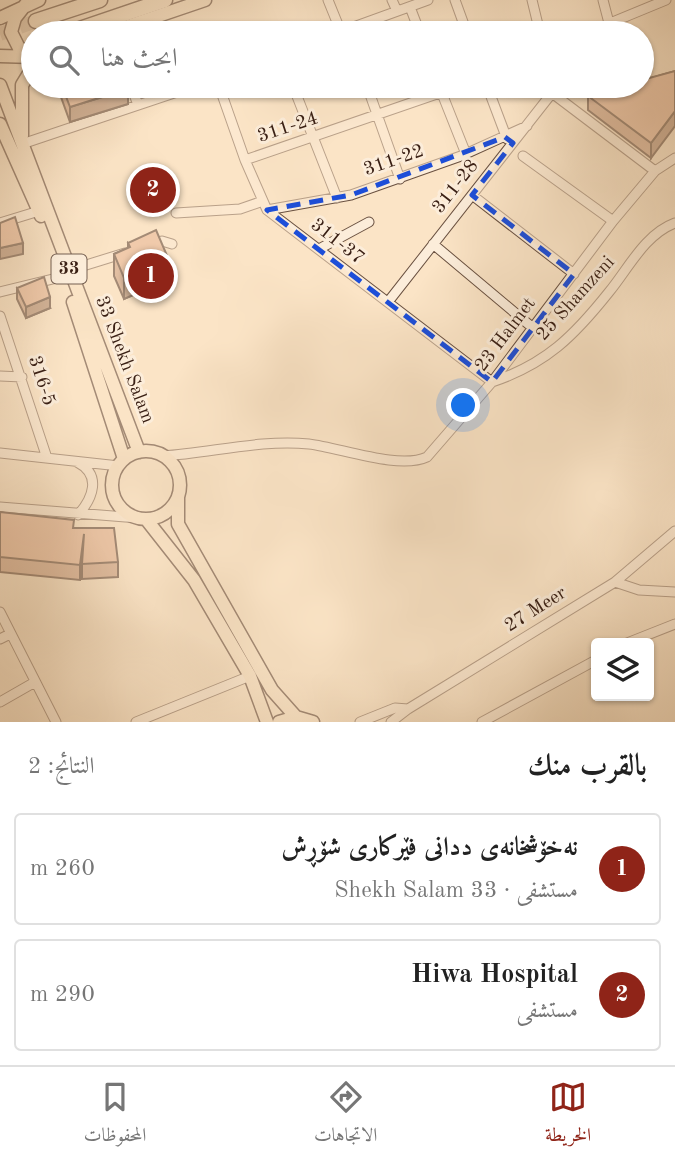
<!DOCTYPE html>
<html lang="ar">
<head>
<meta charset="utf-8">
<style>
	:root { --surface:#fff; --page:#f6f6f6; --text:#222; --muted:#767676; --line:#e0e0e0; --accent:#8f2418 }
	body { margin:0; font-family:"Old Standard TT",Amiri,serif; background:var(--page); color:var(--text); direction:rtl }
	.controls { position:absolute; right:21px; bottom:21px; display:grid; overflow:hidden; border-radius:7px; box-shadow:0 2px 5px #0004 }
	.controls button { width:63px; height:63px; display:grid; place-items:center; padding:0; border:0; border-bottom:2px solid var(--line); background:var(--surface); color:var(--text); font:35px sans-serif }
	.you { position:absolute; left:464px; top:406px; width:24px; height:24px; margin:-18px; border:5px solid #fff; border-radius:50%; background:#1a73e8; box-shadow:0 0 0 10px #1a73e833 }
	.badge { display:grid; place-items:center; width:46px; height:46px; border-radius:50%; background:var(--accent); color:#fff; font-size:23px; font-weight:700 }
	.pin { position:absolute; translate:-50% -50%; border:4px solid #fff; box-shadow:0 2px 7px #0006 }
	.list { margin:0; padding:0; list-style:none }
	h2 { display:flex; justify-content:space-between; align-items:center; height:91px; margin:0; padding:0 28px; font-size:30px }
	h2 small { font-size:23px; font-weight:400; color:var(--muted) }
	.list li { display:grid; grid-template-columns:46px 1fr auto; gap:21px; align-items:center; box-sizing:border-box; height:112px; margin:0 14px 14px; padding:0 14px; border:2px solid var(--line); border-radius:7px }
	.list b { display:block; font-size:26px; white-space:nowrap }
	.list p { margin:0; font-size:23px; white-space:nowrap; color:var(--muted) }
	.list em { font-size:23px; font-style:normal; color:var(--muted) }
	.icon { flex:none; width:38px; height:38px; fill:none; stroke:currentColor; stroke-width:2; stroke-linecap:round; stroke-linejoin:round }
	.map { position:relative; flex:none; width:675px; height:722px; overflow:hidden; direction:ltr }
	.search { position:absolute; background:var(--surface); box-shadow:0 2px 5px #0004; left:21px; right:21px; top:21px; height:77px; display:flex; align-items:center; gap:18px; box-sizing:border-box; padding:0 24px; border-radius:38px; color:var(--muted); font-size:26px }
	.sheet { height:343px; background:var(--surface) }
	nav { display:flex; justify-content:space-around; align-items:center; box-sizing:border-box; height:98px; border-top:2px solid var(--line); background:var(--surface); font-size:19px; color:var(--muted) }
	nav a { display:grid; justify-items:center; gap:4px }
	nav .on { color:var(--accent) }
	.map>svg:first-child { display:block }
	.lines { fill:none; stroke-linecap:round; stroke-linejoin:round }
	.highway-tunnel { stroke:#d4bda3; stroke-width:14; stroke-dasharray:14 7; stroke-linecap:butt }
	.minor-casing { stroke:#6a5141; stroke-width:11 }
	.major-casing { stroke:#3a2015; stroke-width:15 }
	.highway-casing { stroke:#3a2015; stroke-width:17 }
	.minor { stroke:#fcedda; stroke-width:9 }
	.major { stroke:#fbe4c6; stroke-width:12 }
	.highway { stroke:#fbe4c6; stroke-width:14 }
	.wall { fill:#c39377; stroke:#3a2015; stroke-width:2 }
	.shaded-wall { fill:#9f7861; stroke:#3a2015; stroke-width:2 }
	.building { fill:#e3ab8a; stroke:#3a2015; stroke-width:2 }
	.marked { fill:none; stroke:#1d4ed8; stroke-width:5; stroke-dasharray:14 9; stroke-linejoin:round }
	.labels { text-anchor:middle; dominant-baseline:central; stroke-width:6; stroke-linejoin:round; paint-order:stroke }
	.shield { fill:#fcedda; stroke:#745e50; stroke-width:2 }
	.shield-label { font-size:18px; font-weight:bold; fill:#3a2015 }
	.street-label { font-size:19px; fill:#3a2015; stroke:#fcedda }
</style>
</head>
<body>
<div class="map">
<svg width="675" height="722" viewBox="0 0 675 722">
	<rect width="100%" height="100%" fill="#fbe4c6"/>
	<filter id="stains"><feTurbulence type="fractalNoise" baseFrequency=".00286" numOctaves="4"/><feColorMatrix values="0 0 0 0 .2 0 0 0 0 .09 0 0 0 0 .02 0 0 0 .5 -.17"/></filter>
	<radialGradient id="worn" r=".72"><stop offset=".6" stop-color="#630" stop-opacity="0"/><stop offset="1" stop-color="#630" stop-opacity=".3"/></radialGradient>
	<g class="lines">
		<!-- highway-tunnel -->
		<path class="highway-tunnel" d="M0 34 36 21"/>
		<!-- minor casing -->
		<g class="minor-casing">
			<path id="minor" d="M328 0 341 32
				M392 0 397 11
				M455 0 467 33
				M532 0 540 33
				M603 0 609 23
				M410 7 420 33
				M337 33 428 0
				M586 33 666 0
				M131 86 138 105
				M219 86 245 160 267 210 492 382C546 364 574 336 609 292 628 269 645 234 675 223
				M293 86 337 198
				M367 86 400 179
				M439 86 466 154
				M487 86 507 139
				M552 93 655 171
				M552 93 623 86
				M22 144 195 86
				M523 156 613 221
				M245 160 460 86
				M472 195 574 274
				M267 210 351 195 461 156 527 126
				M176 213 240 209 263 201
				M0 223 39 211
				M152 244 162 241 172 244
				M433 244 533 328
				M319 249 369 222
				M70 270 125 253
				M0 292 65 276
				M388 302 552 93
				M0 316 47 458
				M0 376 22 377
				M0 453 119 466
				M163 456C211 453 261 439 309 444 341 448 399 470 427 457L492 382 613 221 655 171 675 158
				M77 462C102 475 93 498 78 515
				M0 507 138 518
				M615 582 639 590 675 592
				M0 612 56 722
				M0 639 10 634
				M627 643 675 624
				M0 702 35 682
				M136 722 250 676
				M360 722 395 708 408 709
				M391 722 408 709 615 582 675 531
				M482 722 596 660"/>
		</g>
		<!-- major casing -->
		<g class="major-casing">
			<path id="major" d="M26 4 15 18 11 32 19 48 33 54
				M0 18 39 0
				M108 33 205 0
				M0 56 33 57
				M0 85 139 452
				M0 124 41 216
				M22 136V85L33 67
				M73 302 124 459
				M112 485a34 34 0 1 1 68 0a34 34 0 1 1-68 0Z
				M178 498V524L272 690 296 717
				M146 519 194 580 250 676 267 722
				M279 722 296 717 313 722"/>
		</g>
		<!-- highway casing -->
		<g class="highway-casing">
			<path id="highway" d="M36 21 100 0
				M68 33 165 0"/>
		</g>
		<!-- minor -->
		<use href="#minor" class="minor"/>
		<!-- major -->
		<use href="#major" class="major"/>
		<!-- highway -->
		<use href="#highway" class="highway"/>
	</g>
	<!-- wall -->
	<path class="wall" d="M675 71 651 158 588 110V96Z
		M57 86H127L128 104 70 122Z
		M128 243 168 280 124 299 114 276V254L128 248Z
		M17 288 50 308 26 318 17 299Z
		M0 512 74 528 118 562V577L82 579V562L80 580 0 572Z"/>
	<!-- shaded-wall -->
	<path class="shaded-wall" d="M128 89V104L70 122V107Z
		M675 111V126L651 158V143Z
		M23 243V254L0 259V248Z
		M168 258V280L124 299V278Z
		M50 297V308L26 318V307Z
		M84 534V549L80 580V565Z"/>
	<!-- building -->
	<path class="building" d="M675 71V111L651 143 588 96 623 86H642V80Z
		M62 86H127L128 89 70 107Z
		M15 217 23 243 0 248V223Z
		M156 230 168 258 124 278 114 254 130 247 128 243Z
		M44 277 50 297 26 307 17 288Z
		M0 512 74 520 73 528H114L118 562 82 564 84 534 80 565 0 557Z"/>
	<!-- marked area -->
	<path d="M0 0H675V722H0ZM505 137 513 143 472 195 574 274 492 382 267 210 351 195Z" fill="#fbe4c6" fill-opacity=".55" fill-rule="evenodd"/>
	<path class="marked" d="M505 137 513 143 472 195 574 274 492 382 267 210 351 195Z"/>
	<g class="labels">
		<!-- shield labels -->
		<rect class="shield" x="51.5" y="254.5" width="35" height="29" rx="5"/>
		<g class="shield-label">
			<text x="69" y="269">33</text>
		</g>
		<!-- street labels -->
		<g class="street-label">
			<text transform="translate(288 128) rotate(-18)">311-24</text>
			<text transform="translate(394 161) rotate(-19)">311-22</text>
			<text transform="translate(456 187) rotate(-52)">311-28</text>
			<text transform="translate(337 242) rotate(38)">311-37</text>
			<text transform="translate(576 299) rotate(-48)">25 Shamzeni</text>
			<text transform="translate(506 335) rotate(-53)">23 Halmet</text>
			<text transform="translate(124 360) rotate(69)">33 Shekh Salam</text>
			<text transform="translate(41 381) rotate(72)">316-5</text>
			<text transform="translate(536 610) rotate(-32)">27 Meer</text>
		</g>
	</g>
	<rect width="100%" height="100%" filter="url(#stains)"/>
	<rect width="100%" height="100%" fill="url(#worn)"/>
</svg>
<div class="controls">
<button><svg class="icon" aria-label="layers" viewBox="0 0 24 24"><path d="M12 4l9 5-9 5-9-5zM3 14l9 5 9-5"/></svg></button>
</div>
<div class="you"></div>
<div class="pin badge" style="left:151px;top:276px">1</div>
<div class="pin badge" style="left:153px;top:190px">2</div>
<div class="search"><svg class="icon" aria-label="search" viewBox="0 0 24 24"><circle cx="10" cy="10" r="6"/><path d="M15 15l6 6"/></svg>ابحث هنا</div>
</div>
<section class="sheet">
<h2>بالقرب منك<small>النتائج: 2</small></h2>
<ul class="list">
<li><span class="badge">1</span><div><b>نەخۆشخانەی ددانی فێرکاری شۆڕش</b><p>مستشفى · 33 Shekh Salam</p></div><em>260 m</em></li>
<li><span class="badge">2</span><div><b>Hiwa Hospital</b><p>مستشفى</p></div><em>290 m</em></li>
</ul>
</section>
<nav>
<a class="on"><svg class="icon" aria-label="map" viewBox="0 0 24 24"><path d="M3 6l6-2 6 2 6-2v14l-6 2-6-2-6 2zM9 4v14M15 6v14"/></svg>الخريطة</a>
<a><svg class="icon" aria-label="directions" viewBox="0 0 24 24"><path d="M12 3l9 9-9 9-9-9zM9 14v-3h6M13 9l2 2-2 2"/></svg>الاتجاهات</a>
<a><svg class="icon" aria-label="saved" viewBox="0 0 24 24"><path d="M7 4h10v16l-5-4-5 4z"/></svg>المحفوظات</a>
</nav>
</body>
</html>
